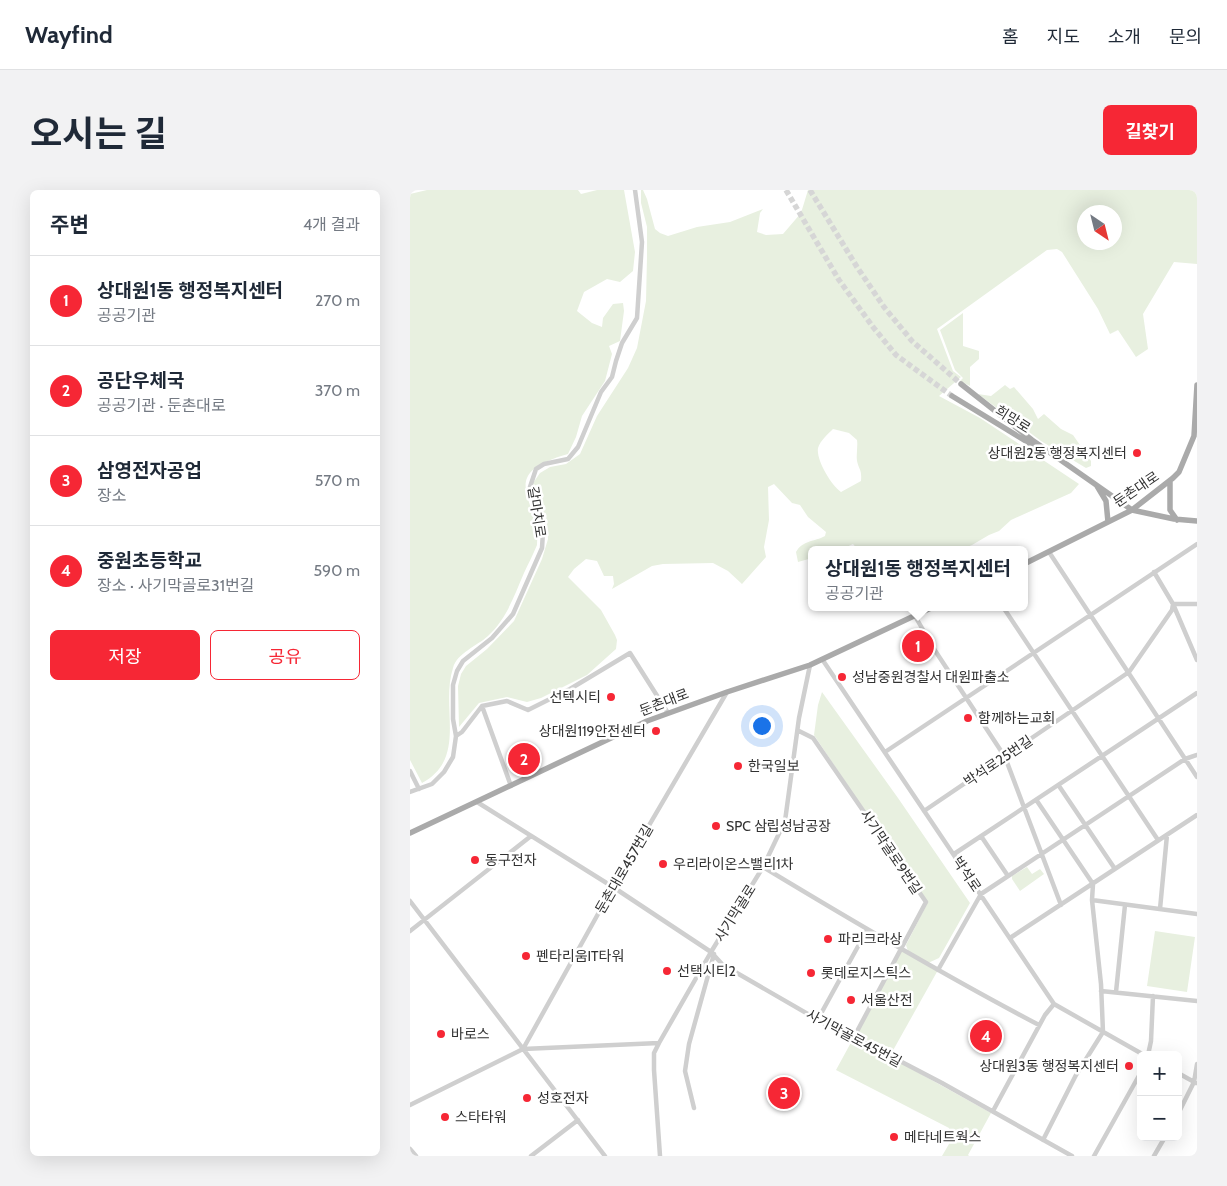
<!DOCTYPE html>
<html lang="ko">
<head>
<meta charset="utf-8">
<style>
	:root { --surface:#fff; --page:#f2f2f3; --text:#1f2937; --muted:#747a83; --line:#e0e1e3; --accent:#f62735 }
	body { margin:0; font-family:Cabin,"Noto Sans KR",sans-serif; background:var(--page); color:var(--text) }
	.controls { position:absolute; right:15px; bottom:15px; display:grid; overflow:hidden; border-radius:8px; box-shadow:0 5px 20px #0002 }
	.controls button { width:45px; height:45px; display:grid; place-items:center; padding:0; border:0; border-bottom:1px solid var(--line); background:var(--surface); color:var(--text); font:25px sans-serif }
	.compass { position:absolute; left:667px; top:15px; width:45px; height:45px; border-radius:50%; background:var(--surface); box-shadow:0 5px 20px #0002; rotate:145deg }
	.you { position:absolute; left:351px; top:535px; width:18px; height:18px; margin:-12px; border:4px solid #fff; border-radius:50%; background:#1a73e8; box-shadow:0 0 0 8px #1a73e833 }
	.badge { display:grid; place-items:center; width:32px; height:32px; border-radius:50%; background:var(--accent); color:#fff; font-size:16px; font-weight:700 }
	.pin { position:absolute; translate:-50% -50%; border:2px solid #fff; box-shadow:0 1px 5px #0006 }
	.popup { position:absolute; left:398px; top:356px; width:220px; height:65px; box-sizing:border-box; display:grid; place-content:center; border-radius:8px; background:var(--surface); filter:drop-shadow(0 1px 4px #0005); font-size:16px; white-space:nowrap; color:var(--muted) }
	.popup b { font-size:19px; color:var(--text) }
	.popup::after { content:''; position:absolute; left:50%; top:100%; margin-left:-10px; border:10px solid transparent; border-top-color:var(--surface) }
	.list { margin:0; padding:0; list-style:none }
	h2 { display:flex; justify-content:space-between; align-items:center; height:65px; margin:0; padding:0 20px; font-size:21px }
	h2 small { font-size:16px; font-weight:400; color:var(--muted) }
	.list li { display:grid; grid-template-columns:32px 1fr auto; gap:15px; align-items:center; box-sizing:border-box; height:90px; padding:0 20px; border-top:1px solid var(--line) }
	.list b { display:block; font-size:19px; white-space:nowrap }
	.list p { margin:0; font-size:16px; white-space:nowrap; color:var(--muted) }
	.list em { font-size:16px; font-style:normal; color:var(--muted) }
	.actions { display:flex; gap:10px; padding:15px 20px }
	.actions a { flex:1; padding:11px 0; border:1px solid var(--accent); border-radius:8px; text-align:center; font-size:18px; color:var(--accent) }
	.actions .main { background:var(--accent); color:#fff }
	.map { position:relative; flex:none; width:787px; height:966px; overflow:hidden; border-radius:8px }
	header { display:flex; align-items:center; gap:30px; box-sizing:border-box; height:70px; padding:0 25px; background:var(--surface); border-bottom:1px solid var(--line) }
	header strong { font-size:24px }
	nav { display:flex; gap:28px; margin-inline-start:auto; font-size:18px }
	.intro { display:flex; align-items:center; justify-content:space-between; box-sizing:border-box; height:120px; padding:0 30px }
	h1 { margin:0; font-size:35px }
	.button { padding:12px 22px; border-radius:8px; background:var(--accent); color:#fff; font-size:18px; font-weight:700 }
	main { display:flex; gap:30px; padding:0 30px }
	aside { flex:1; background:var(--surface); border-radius:8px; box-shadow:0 5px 20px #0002 }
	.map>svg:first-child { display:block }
	.green { fill:#e8f0e0; fill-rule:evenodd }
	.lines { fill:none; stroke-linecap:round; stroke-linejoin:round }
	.major-tunnel { stroke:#d6d6d6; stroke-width:5.5; stroke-dasharray:5.5 3; stroke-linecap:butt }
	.minor { stroke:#cfcfcf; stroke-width:4.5 }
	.major { stroke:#aaa; stroke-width:5.5 }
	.poi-dot { fill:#f62735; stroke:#fff; stroke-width:2 }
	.labels { text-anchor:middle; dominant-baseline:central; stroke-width:5; stroke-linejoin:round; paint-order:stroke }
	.street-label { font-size:14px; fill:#323232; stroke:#fff }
	.poi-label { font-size:14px; fill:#323232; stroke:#fff; text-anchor:start }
</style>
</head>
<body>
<header>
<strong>Wayfind</strong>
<nav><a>홈</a><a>지도</a><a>소개</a><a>문의</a></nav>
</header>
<div class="intro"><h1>오시는 길</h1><a class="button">길찾기</a></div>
<main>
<aside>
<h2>주변<small>4개 결과</small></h2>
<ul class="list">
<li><span class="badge">1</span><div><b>상대원1동 행정복지센터</b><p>공공기관</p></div><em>270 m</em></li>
<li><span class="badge">2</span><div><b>공단우체국</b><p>공공기관 · 둔촌대로</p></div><em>370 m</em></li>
<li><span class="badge">3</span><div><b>삼영전자공업</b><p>장소</p></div><em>570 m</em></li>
<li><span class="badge">4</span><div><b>중원초등학교</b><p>장소 · 사기막골로31번길</p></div><em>590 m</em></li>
</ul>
<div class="actions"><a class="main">저장</a><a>공유</a></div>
</aside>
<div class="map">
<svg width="787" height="966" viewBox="0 0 787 966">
	<rect width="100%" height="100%" fill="#fff"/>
	<!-- green -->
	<path class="green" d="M17 0H168L171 4 187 0H214L225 62 223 81 210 92 197 89 174 102 167 121 182 133 192 137 193 128 203 114 213 113 214 121 210 151 199 156 202 164 195 191 172 226 166 247 158 264C84 285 130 308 127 355 123 365 118 374 114 383 104 406 97 428 78 446 67 456 47 463 43 478 30 518 58 568 12 593L0 570V4Z
		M231 0H233L237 9 245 39 250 43 258 46 287 37 320 32 353 19 350 23 347 42 356 45 373 44 391 23 398 0H787V74L764 72 733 124 738 159 726 167 708 140 700 144 688 119 652 62 647 59 637 60 527 139 543 181 551 187 529 206 570 228 669 294 661 303 601 330 589 341 579 345 562 355 549 360H448L443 354 430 360H402V368L388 372 386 362C393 350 404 352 415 346L416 342 398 327 390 315 382 313 364 294 358 297 359 330 354 357 356 367 332 394 318 381 303 373 253 374 242 376 202 399 204 394 203 386H194L187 371 176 369 164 379 158 387 191 420 205 445 207 450 206 459 177 485 131 508 117 512 97 507 69 513 49 537 48 496 51 484 56 476 77 459 104 431 132 369 138 349 137 337 125 304 123 293 130 283 140 277 156 274 170 264 187 226 218 178 227 158 236 111 237 67V37L231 13ZM674 22H704V52H674ZM423 239 439 243 447 250C448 257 446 264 447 271 449 280 452 279 451 291L431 302C421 295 406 270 408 258 410 251 418 244 423 239Z
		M553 123V156L569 161V169L560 177V196L550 191 553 188 545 180 530 140Z
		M595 195 600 199 604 197 623 219 628 229 634 224 651 239 663 245 681 271V276L676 278 631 251 568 204 581 206Z
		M412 502 488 608 560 713 529 768 518 773 528 780 481 864 446 844 492 760 499 764 496 755 517 714 404 545 408 515Z
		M617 677 622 684 630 679 634 684 610 701 602 689V686Z
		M745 741 785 747 777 802 737 796Z
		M444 847 581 923 558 965 559 966H532L539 954V938L426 880Z"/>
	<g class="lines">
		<!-- major-tunnel -->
		<path class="major-tunnel" d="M376 0 429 90 463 137 486 165 542 206
			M400 0 447 77 474 117 502 151 551 194"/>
		<!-- minor -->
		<path class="minor" d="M639 362 787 587
			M744 382 763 414 787 470
			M763 414H787
			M593 417 748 650
			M505 426 524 459 595 567 651 715
			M412 469 644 814 734 865
			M72 516 101 596
			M389 541 403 548 516 712 444 847
			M46 546 52 542 72 516 97 511 118 520 160 499 220 463 258 523
			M475 562 787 354
			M0 581 9 599
			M649 596 705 679
			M0 602 22 594 34 582 43 567 46 546 43 529V495L47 481 53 471 82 448 103 424 132 358 133 342 120 297 126 279 134 274 158 269 168 257 191 202 202 187 206 171 212 153 227 128 232 52 225 0
			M627 611 683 694 682 710 691 794 693 842 666 885 633 950
			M67 612 203 697 301 762 312 774 320 779 436 846 444 847 532 893 662 966
			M514 621 719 482 762 420 763 414
			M571 646 598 686
			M544 664 787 503
			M353 677C444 732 535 786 629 835
			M682 710 787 724
			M0 711 195 966
			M750 719 757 645
			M0 741 121 646
			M600 748 787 625
			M528 780 571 704 775 569 787 565
			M691 801 787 811
			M706 802 715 715
			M408 829 457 740
			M113 859 203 697 317 502
			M738 865 741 851 743 806
			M768 883 786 893
			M0 915 113 859 249 853
			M284 918 275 881 279 854 304 764
			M583 921 635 825 644 814
			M768 924 784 892 787 874
			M0 959 6 966
			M121 966 168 930
			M250 966 244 880V863L249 853 301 762 353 677 375 631 389 528 400 475
			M684 966 731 882
			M744 966 755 947"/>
		<!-- major -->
		<path class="major" d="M551 194 622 250 722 320 764 329 787 331
			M542 206 632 261
			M760 292V320L767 330
			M687 296 696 311 698 332
			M614 374 722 320 763 288 769 282 784 246 787 195
			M0 643 237 531 317 502 400 475 523 417"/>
	</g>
	<!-- markers -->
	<g class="poi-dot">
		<circle cx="727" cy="263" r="5"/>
		<circle cx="432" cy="487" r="5"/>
		<circle cx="201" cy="507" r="5"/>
		<circle cx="558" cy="528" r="5"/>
		<circle cx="246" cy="541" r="5"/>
		<circle cx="328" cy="576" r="5"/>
		<circle cx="306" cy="636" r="5"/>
		<circle cx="65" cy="670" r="5"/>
		<circle cx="253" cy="674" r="5"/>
		<circle cx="418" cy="749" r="5"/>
		<circle cx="116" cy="766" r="5"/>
		<circle cx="257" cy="781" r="5"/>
		<circle cx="401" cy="783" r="5"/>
		<circle cx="441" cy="810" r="5"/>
		<circle cx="31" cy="844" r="5"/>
		<circle cx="719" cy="876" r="5"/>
		<circle cx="117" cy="908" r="5"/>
		<circle cx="35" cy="927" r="5"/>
		<circle cx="484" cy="947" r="5"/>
	</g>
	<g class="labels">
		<!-- street labels -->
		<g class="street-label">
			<text transform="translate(603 229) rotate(32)">희망로</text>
			<text transform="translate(726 299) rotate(-34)">둔촌대로</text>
			<text transform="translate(127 322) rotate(81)">갈마치로</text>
			<text transform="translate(254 512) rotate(-21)">둔촌대로</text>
			<text transform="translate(588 571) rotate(-34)">박석로25번길</text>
			<text transform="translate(481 662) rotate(56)">사기막골로9번길</text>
			<text transform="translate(214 679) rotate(-60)">둔촌대로457번길</text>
			<text transform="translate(557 684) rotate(56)">박석로</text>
			<text transform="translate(325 723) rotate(-58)">사기막골로</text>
			<text transform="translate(444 848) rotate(28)">사기막골로45번길</text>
		</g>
		<!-- poi labels -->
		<g class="poi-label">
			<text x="717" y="263" text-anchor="end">상대원2동 행정복지센터</text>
			<text x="442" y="487">성남중원경찰서 대원파출소</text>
			<text x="191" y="507" text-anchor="end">선텍시티</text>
			<text x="568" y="528">함께하는교회</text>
			<text x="236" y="541" text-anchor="end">상대원119안전센터</text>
			<text x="338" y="576">한국일보</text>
			<text x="316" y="636">SPC 삼립성남공장</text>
			<text x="75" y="670">동구전자</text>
			<text x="263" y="674">우리라이온스밸리1차</text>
			<text x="428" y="749">파리크라상</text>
			<text x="126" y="766">펜타리움IT타워</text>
			<text x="267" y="781">선택시티2</text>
			<text x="411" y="783">롯데로지스틱스</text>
			<text x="451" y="810">서울산전</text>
			<text x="41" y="844">바로스</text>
			<text x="709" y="876" text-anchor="end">상대원3동 행정복지센터</text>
			<text x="127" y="908">성호전자</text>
			<text x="45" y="927">스타타워</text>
			<text x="494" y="947">메타네트웍스</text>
		</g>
	</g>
</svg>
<div class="controls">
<button>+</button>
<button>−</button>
</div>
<svg class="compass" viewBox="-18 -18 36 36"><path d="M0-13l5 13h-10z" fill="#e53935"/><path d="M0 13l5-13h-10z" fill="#747a83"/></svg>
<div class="you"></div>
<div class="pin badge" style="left:508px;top:456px">1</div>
<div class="popup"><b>상대원1동 행정복지센터</b>공공기관</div>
<div class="pin badge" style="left:114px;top:569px">2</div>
<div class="pin badge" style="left:374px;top:903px">3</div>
<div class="pin badge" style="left:576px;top:846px">4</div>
</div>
</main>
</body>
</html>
